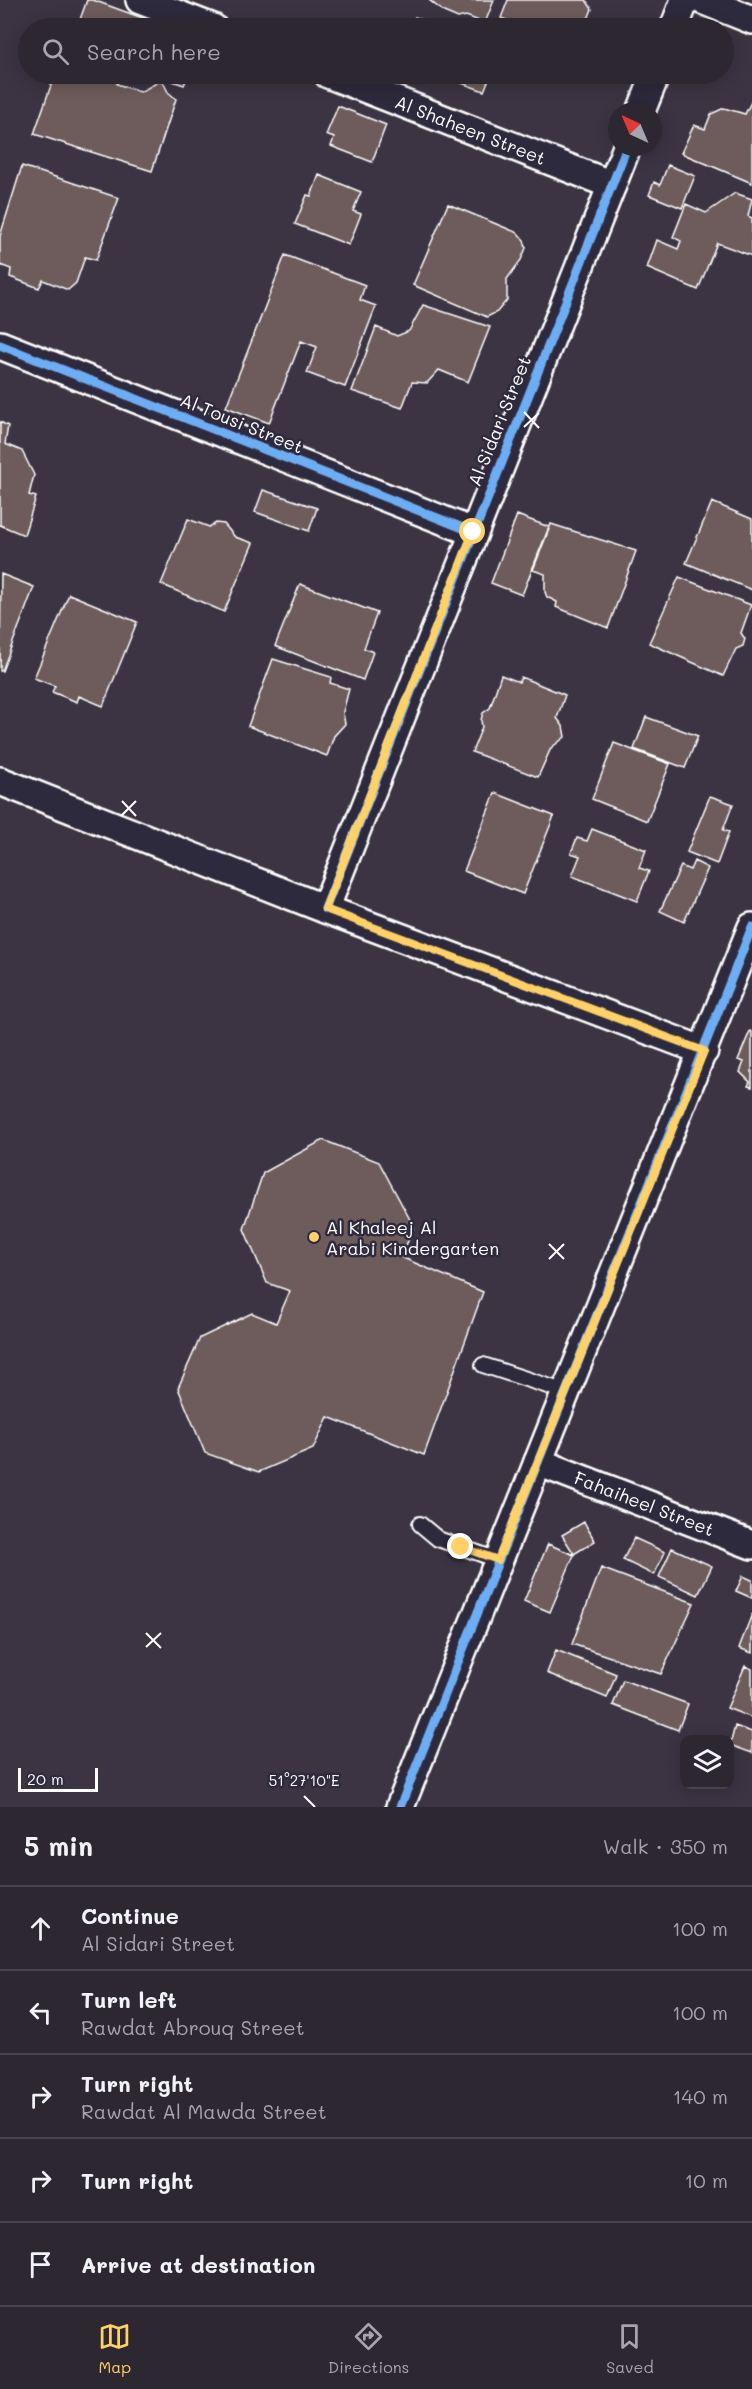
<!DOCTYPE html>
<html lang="en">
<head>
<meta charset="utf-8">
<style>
	:root { --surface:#2d2732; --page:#352f3a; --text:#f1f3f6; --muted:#a7a5ac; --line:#48444d; --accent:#ffd166 }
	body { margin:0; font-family:Mali,sans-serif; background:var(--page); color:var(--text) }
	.controls { position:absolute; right:18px; bottom:18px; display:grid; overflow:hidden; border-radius:12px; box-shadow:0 3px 15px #0003 }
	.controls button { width:54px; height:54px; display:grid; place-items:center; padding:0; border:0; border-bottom:2px solid var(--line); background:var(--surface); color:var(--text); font:30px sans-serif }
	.compass { position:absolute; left:608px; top:102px; width:54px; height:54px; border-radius:50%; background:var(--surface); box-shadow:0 3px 15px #0003; rotate:316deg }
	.scale { position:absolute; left:18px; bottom:15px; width:80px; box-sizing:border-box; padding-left:6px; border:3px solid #fff; border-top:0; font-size:16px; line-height:21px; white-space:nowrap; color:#fff; -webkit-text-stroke:4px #2f2a3d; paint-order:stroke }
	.stop { position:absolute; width:18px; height:18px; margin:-14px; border:4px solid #ffd166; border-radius:50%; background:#fff }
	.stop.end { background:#ffd166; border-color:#fff; box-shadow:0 2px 6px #0008 }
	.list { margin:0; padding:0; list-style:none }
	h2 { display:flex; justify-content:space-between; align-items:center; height:78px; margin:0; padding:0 24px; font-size:26px }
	h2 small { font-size:20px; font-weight:400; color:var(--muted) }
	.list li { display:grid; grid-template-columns:39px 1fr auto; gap:18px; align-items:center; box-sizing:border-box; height:84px; padding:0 24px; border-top:2px solid var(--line) }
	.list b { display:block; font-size:22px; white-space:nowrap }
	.list p { margin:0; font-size:20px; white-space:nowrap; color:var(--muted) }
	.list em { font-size:20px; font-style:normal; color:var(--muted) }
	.icon { flex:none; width:33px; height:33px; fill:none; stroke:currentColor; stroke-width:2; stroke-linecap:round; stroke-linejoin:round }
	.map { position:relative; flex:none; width:752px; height:1807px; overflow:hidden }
	.search { position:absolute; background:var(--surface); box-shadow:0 3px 15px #0003; left:18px; right:18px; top:18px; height:66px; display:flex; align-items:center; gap:15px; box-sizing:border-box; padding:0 21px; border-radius:33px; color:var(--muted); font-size:22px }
	.sheet { height:498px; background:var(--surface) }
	nav { display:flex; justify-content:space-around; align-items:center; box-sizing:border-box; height:84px; border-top:2px solid var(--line); background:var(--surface); font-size:16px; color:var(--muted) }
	nav a { display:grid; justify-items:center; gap:3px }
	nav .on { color:var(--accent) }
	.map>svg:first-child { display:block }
	.building { fill:#6e5c5b; stroke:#fff; stroke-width:1.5 }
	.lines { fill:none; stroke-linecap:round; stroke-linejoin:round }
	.service-casing { stroke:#fff; stroke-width:18 }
	.minor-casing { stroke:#fff; stroke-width:32 }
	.service { stroke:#2f2a3d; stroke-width:14 }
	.minor { stroke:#2f2a3d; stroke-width:27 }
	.cycleway-casing { stroke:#2f2a3d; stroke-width:13 }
	.cycleway { stroke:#6dadf4; stroke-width:9 }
	.route { stroke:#ffd166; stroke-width:8 }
	.ticks { fill:none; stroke:#fff; stroke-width:2 }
	.poi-dot { fill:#ffd166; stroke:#2f2a3d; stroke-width:2 }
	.labels { text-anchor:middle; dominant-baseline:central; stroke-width:5; stroke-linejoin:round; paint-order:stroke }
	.street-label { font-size:18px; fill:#fff; stroke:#2f2a3d }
	.poi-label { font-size:18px; fill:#fff; stroke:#2f2a3d; text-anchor:start }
	.ticks-label { font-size:15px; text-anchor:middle; fill:#fff; stroke:#2f2a3d; stroke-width:5; stroke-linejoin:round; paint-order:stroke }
</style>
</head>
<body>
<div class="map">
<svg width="752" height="1807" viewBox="0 0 752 1807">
	<rect width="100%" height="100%" fill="#3c3443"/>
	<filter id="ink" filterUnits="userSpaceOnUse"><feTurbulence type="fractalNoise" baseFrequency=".0167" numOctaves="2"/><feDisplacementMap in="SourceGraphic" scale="12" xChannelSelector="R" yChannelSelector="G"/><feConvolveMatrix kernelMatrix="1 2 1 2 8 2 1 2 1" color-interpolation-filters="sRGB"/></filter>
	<g filter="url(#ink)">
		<!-- building -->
		<path class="building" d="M87 0H93L170 28H77Z
			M429 0H494L485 23 466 16 458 18 444 12Z
			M508 0H586L592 9 586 24 574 28H527L501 18Z
			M415 17 446 28H411Z
			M55 74H119L117 84 140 92 162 80 168 92 176 99 152 171 34 134Z
			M152 74H189L184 85Z
			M436 74H491L484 91Z
			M752 100V183L681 153 694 125 705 129 711 114 724 108 745 114Z
			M338 106 386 125 372 162 331 146 334 138 326 135Z
			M668 165 695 176 682 208 649 195 654 182 660 185Z
			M22 166 119 198 96 260 85 257 76 283 68 290 43 280 39 288 10 277 11 269 0 265V236Z
			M319 175 361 192 353 211 361 214 349 245 295 224 307 195 311 196Z
			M735 193 752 199 748 216 752 218V256L717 243 698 290 647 268 657 240 678 249 681 241 673 237 686 204 706 213Z
			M448 204 518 233 524 240 526 248 521 260 507 279V300L497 312 487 317 413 285Z
			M285 255 365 285 360 300 376 306 345 387 307 373 317 347 301 341 269 423 226 407Z
			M423 305 490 327 468 382 439 370 427 383 412 382 402 408 352 391 376 327 397 336 409 331Z
			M0 422 8 426 5 444 22 451 34 475 29 495 36 497 24 535 0 525Z
			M263 490 317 508 309 531 255 512Z
			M712 502 752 519V590L686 563Z
			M517 515 549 527 522 595 491 583Z
			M188 519 209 527 216 523 224 524 235 537 253 543 224 612 161 584Z
			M551 524 636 551 608 628 556 607 557 602 547 597 545 592V574L533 570Z
			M1 574 34 587 2 671H0Z
			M679 577 751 605 741 633 745 639 743 646 736 649 723 676 649 643Z
			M300 584 377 613 364 648 373 652 363 680 275 646Z
			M69 594 137 622 103 706 79 696 77 702 52 692 55 686 34 678Z
			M273 659 331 677 330 683 349 689 343 712 345 724 334 736 327 756 248 726Z
			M501 675 519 682 521 677 565 695 557 718 563 726 565 737 551 748 538 777 472 752 482 727 481 720 483 713 490 708Z
			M646 717 698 736 685 768 634 749Z
			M614 743 670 764 647 821 592 799Z
			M495 793 554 816 523 894 464 871Z
			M710 796 733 804 723 830 729 832 717 864 687 852Z
			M592 829 646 850 639 868 649 871 637 901 572 876 580 856 571 853 577 838 587 841Z
			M694 861 708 868 684 922 660 911 681 866 690 870Z
			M750 1031 752 1032V1087L748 1086 750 1082 740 1072 744 1062 738 1060Z
			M323 1140 379 1162 414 1227 401 1257 483 1292 424 1455 328 1417 313 1449 259 1472 205 1453 178 1388 200 1338 252 1313 276 1323 290 1291 267 1283 244 1229 263 1173Z
			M584 1522 595 1541 574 1554 562 1535Z
			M634 1538 665 1552 654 1575 623 1560Z
			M548 1544 574 1555 550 1612 524 1601Z
			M672 1548 712 1566 698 1595 659 1577Z
			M601 1568 694 1603 661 1674 572 1644Z
			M743 1576 752 1580V1598L736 1591Z
			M752 1614V1653L739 1648Z
			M556 1650 616 1674 607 1698 547 1673Z
			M745 1666 752 1669V1718L727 1708Z
			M623 1680 688 1704 678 1730 613 1705Z
			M735 1726 752 1732V1753L730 1745Z"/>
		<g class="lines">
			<!-- service casing -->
			<g class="service-casing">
				<path id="service" d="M483 1365 566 1392
					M420 1524 438 1539 498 1560"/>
			</g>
			<!-- minor casing -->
			<g class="minor-casing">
				<g id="minor">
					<path d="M140 0 213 28"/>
					<path d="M702 0 752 20"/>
					<path d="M674 28 685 0"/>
					<path id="s1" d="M328 74 612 185"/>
					<path d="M641 111 656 74"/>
					<path d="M0 345 473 532"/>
					<path d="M0 781 325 909 704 1051"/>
					<path d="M325 909 627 147"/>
					<path id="s2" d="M538 1462 752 1545"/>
					<path d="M400 1807 752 927"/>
				</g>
			</g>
			<!-- service -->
			<use href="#service" class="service"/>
			<!-- minor -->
			<use href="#minor" class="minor"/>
			<!-- cycleway casing -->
			<g class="cycleway-casing">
				<path id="cycleway" d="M0 345 473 532
					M325 909 627 147
					M400 1807 752 927"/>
			</g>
			<!-- cycleway -->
			<use href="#cycleway" class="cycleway"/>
		</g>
	</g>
	<g class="lines" filter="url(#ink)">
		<!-- route -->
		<path class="route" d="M461 1547 498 1560 704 1051 325 909 473 532"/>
	</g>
	<!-- ticks -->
	<path class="ticks" d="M524 412 539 428M524 427 539 413M122 801 136 816M121 816 136 801M549 1244 564 1259M549 1259 564 1244M146 1633 161 1648M146 1647 161 1633M304 1796 315 1807"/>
	<!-- markers -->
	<circle class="poi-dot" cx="314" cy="1237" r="6"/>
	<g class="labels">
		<!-- street labels -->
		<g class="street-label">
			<text stroke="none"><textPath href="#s1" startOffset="153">Al Shaheen Street</textPath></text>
			<text transform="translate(499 421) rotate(-68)">Al Sidari Street</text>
			<text transform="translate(242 423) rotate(22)">Al Tousi Street</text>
			<text stroke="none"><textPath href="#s2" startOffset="114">Fahaiheel Street</textPath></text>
		</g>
		<!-- poi labels -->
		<g class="poi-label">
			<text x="326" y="1227">Al Khaleej Al<tspan x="326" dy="21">Arabi Kindergarten</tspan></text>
		</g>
	</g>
	<g class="ticks-label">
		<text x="304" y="1786">51°27'10"E</text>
	</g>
</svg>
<div class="controls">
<button><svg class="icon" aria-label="layers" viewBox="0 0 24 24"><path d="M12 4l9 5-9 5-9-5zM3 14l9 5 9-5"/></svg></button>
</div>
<svg class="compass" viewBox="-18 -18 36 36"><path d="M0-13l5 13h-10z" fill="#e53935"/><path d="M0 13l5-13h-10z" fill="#a7a5ac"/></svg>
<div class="scale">20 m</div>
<div class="stop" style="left:473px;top:532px"></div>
<div class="stop end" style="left:461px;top:1547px"></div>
<div class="search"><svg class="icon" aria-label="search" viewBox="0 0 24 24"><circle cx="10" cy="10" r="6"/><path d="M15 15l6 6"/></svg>Search here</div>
</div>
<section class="sheet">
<h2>5 min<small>Walk · 350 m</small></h2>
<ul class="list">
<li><svg class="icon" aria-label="ahead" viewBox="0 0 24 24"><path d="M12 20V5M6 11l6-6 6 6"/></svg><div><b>Continue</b><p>Al Sidari Street</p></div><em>100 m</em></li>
<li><svg class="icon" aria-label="left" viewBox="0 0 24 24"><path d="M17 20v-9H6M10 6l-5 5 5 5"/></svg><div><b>Turn left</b><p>Rawdat Abrouq Street</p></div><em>100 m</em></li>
<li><svg class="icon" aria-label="right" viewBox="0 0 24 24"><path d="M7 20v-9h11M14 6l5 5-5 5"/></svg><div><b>Turn right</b><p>Rawdat Al Mawda Street</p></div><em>140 m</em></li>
<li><svg class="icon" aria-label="right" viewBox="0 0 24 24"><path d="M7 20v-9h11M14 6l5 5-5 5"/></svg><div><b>Turn right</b></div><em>10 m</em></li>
<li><svg class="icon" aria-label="arrive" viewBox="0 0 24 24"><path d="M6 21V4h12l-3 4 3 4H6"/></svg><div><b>Arrive at destination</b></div></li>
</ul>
</section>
<nav>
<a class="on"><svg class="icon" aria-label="map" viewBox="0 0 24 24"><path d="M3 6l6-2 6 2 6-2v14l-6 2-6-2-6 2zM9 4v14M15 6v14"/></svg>Map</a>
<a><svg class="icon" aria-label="directions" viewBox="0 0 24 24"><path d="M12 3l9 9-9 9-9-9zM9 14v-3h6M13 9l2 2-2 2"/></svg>Directions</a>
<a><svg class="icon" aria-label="saved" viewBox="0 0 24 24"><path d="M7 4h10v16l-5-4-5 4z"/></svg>Saved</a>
</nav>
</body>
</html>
